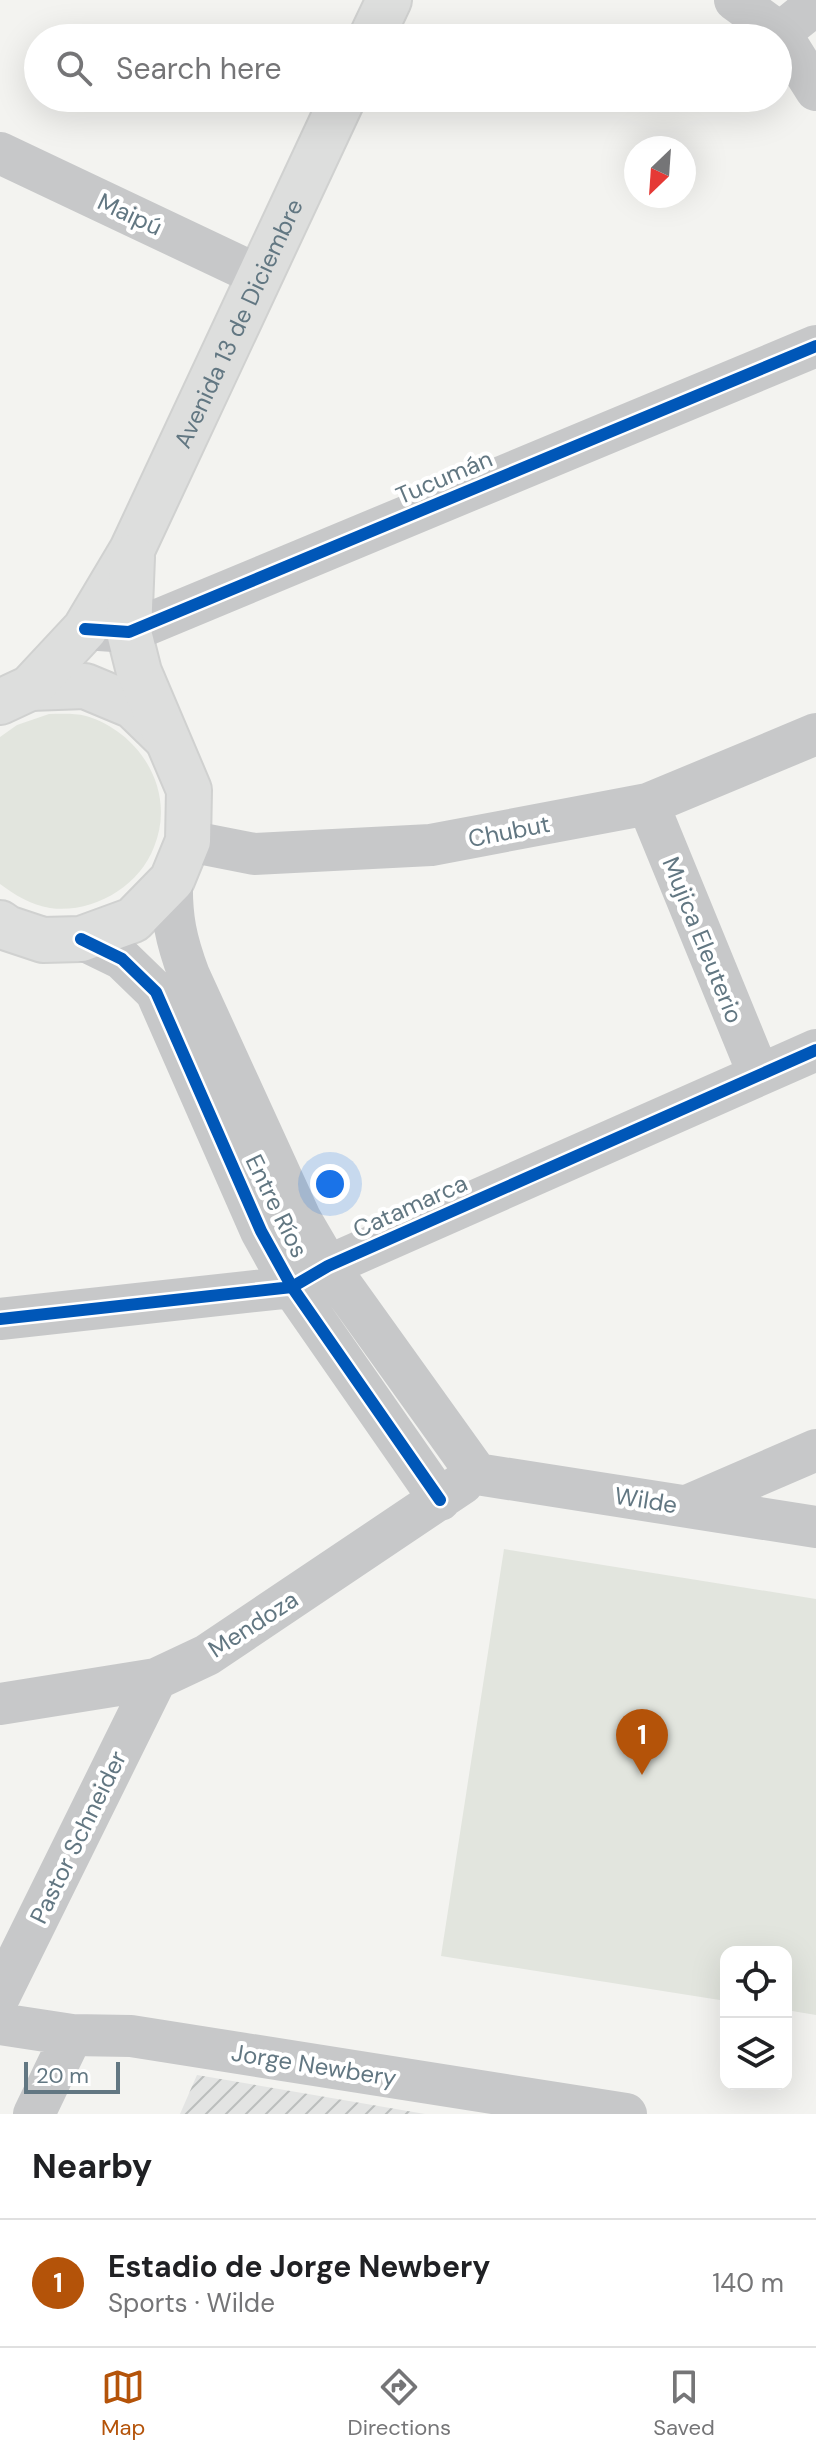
<!DOCTYPE html>
<html lang="en">
<head>
<meta charset="utf-8">
<style>
	:root { --surface:#fff; --page:#f6f6f6; --text:#202124; --muted:#757577; --line:#e0e0e0; --accent:#b45309 }
	body { margin:0; font-family:"DM Sans",sans-serif; background:var(--page); color:var(--text) }
	.controls { position:absolute; right:24px; bottom:24px; display:grid; overflow:hidden; border-radius:16px; box-shadow:0 8px 32px #0002 }
	.controls button { width:72px; height:72px; display:grid; place-items:center; padding:0; border:0; border-bottom:2px solid var(--line); background:var(--surface); color:var(--text); font:40px sans-serif }
	.compass { position:absolute; left:624px; top:136px; width:72px; height:72px; border-radius:50%; background:var(--surface); box-shadow:0 8px 32px #0002; rotate:205deg }
	.scale { position:absolute; left:24px; bottom:20px; width:96px; box-sizing:border-box; padding-left:8px; border:4px solid #627782; border-top:0; font-size:22px; line-height:28px; white-space:nowrap; color:#627782; -webkit-text-stroke:6px #fff; paint-order:stroke }
	.you { position:absolute; left:330px; top:1184px; width:28px; height:28px; margin:-20px; border:6px solid #fff; border-radius:50%; background:#1a73e8; box-shadow:0 0 0 12px #1a73e833 }
	.badge { display:grid; place-items:center; width:52px; height:52px; border-radius:50%; background:var(--accent); color:#fff; font-size:26px; font-weight:700 }
	.pin { position:absolute; translate:-50% -66px; filter:drop-shadow(0 2px 4px #0008) }
	.pin::after { content:''; position:absolute; top:42px; width:28px; height:24px; background:inherit; clip-path:polygon(0 0,100% 0,50% 100%) }
	.list { margin:0; padding:0; list-style:none }
	h2 { display:flex; justify-content:space-between; align-items:center; height:104px; margin:0; padding:0 32px; font-size:34px }
	h2 small { font-size:26px; font-weight:400; color:var(--muted) }
	.list li { display:grid; grid-template-columns:52px 1fr auto; gap:24px; align-items:center; box-sizing:border-box; height:128px; padding:0 32px; border-top:2px solid var(--line) }
	.list b { display:block; font-size:30px; white-space:nowrap }
	.list p { margin:0; font-size:26px; white-space:nowrap; color:var(--muted) }
	.list em { font-size:26px; font-style:normal; color:var(--muted) }
	.icon { flex:none; width:44px; height:44px; fill:none; stroke:currentColor; stroke-width:2; stroke-linecap:round; stroke-linejoin:round }
	.map { position:relative; flex:none; width:816px; height:2114px; overflow:hidden }
	.search { position:absolute; background:var(--surface); box-shadow:0 8px 32px #0002; left:24px; right:24px; top:24px; height:88px; display:flex; align-items:center; gap:20px; box-sizing:border-box; padding:0 28px; border-radius:44px; color:var(--muted); font-size:30px }
	.sheet { height:232px; background:var(--surface) }
	nav { display:flex; justify-content:space-around; align-items:center; box-sizing:border-box; height:112px; border-top:2px solid var(--line); background:var(--surface); font-size:22px; color:var(--muted) }
	nav a { display:grid; justify-items:center; gap:4px }
	nav .on { color:var(--accent) }
	.map>svg:first-child { display:block }
	.industrial { fill:url(#industrial-furrows) }
	.green { fill:#e2e5de }
	.lines { fill:none; stroke-linecap:round; stroke-linejoin:round }
	.major-casing { stroke:#d0d1d0; stroke-width:48 }
	.minor { stroke:#c7c8c9; stroke-width:42 }
	.major { stroke:#dddedd; stroke-width:44 }
	.cycleway-casing { stroke:#fff; stroke-width:17 }
	.cycleway { stroke:#0057b8; stroke-width:12 }
	.labels { text-anchor:middle; dominant-baseline:central; stroke-width:8; stroke-linejoin:round; paint-order:stroke }
	.street-label { font-size:24px; fill:#627782; stroke:#fff }
</style>
</head>
<body>
<div class="map">
<svg width="816" height="2114" viewBox="0 0 816 2114">
	<defs>
		<pattern id="industrial-furrows" width="10" height="10" patternUnits="userSpaceOnUse" patternTransform="scale(2)"><rect width="10" height="10" fill="#e3e4e3"/><path d="M-1 1l2-2M0 10L10 0M9 11l2-2" fill="none" stroke="#bbbebd"/></pattern>
	</defs>
	<rect width="100%" height="100%" fill="#f3f3f0"/>
	<!-- industrial -->
	<path class="industrial" d="M197 2075 425 2114H180Z"/>
	<!-- green -->
	<path class="green" d="M49 714C61 714 74 713 86 716 140 732 177 791 154 847 139 887 92 914 50 908 31 905 15 895 0 884V737L17 725Z
		M504 1549 816 1599V2015L786 2010V1952H726V2001L441 1956Z"/>
	<g class="lines">
		<!-- major casing -->
		<g class="major-casing">
			<g id="major">
				<path d="M371 38 389 0"/>
				<path d="M30 688 85 686 133 706 164 736"/>
				<path id="s1" d="M0 702 30 688 85 629 132 550 343 98"/>
				<path d="M0 923 7 928 43 940 81 939 133 920 172 880 188 841 189 790 139 672 129 632 132 557"/>
			</g>
		</g>
		<!-- minor -->
		<path class="minor" d="M735 0 780 33 816 90
			M780 33 816 4
			M0 153 260 276
			M99 630 129 632 816 346
			M648 804 759 1075
			M188 841 254 854 431 845 648 804 816 734
			M172 880C171 917 176 940 189 975L300 1218 328 1266 477 1474
			M81 939 122 959 156 992 261 1231 292 1287 440 1500
			M0 1319 292 1287 328 1266 816 1050
			M477 1474 816 1527
			M687 1506 816 1450
			M0 1704 156 1679 207 1655 463 1483
			M0 1995 156 1679
			M0 2024 72 2035 131 2036 626 2114
			M34 2114 72 2035"/>
		<!-- major -->
		<use href="#major" class="major"/>
		<!-- cycleway casing -->
		<g class="cycleway-casing">
			<path id="cycleway" d="M85 629 129 632 816 346
				M81 939 122 959 156 992 261 1231 292 1287 440 1500
				M0 1319 292 1287 328 1266 816 1050"/>
		</g>
		<!-- cycleway -->
		<use href="#cycleway" class="cycleway"/>
	</g>
	<g class="labels">
		<!-- street labels -->
		<g class="street-label">
			<text transform="translate(130 214) rotate(25)">Maipú</text>
			<text stroke="none"><textPath href="#s1" startOffset="456">Avenida 13 de Diciembre</textPath></text>
			<text transform="translate(444 477) rotate(-23)">Tucumán</text>
			<text transform="translate(509 831) rotate(-11)">Chubut</text>
			<text transform="translate(703 940) rotate(68)">Mujica Eleuterio</text>
			<text transform="translate(277 1206) rotate(64)">Entre Ríos</text>
			<text transform="translate(410 1206) rotate(-24)">Catamarca</text>
			<text transform="translate(646 1500) rotate(9)">Wilde</text>
			<text transform="translate(253 1624) rotate(-33)">Mendoza</text>
			<text transform="translate(78 1837) rotate(-64)">Pastor Schneider</text>
			<text transform="translate(314 2065) rotate(9)">Jorge Newbery</text>
		</g>
	</g>
</svg>
<div class="controls">
<button><svg class="icon" aria-label="locate" viewBox="0 0 24 24"><circle cx="12" cy="12" r="6"/><path d="M12 2v4M12 18v4M2 12h4M18 12h4"/></svg></button>
<button><svg class="icon" aria-label="layers" viewBox="0 0 24 24"><path d="M12 4l9 5-9 5-9-5zM3 14l9 5 9-5"/></svg></button>
</div>
<svg class="compass" viewBox="-18 -18 36 36"><path d="M0-13l5 13h-10z" fill="#e53935"/><path d="M0 13l5-13h-10z" fill="#757577"/></svg>
<div class="scale">20 m</div>
<div class="you"></div>
<div class="pin badge" style="left:642px;top:1775px">1</div>
<div class="search"><svg class="icon" aria-label="search" viewBox="0 0 24 24"><circle cx="10" cy="10" r="6"/><path d="M15 15l6 6"/></svg>Search here</div>
</div>
<section class="sheet">
<h2>Nearby<small></small></h2>
<ul class="list">
<li><span class="badge">1</span><div><b>Estadio de Jorge Newbery</b><p>Sports · Wilde</p></div><em>140 m</em></li>
</ul>
</section>
<nav>
<a class="on"><svg class="icon" aria-label="map" viewBox="0 0 24 24"><path d="M3 6l6-2 6 2 6-2v14l-6 2-6-2-6 2zM9 4v14M15 6v14"/></svg>Map</a>
<a><svg class="icon" aria-label="directions" viewBox="0 0 24 24"><path d="M12 3l9 9-9 9-9-9zM9 14v-3h6M13 9l2 2-2 2"/></svg>Directions</a>
<a><svg class="icon" aria-label="saved" viewBox="0 0 24 24"><path d="M7 4h10v16l-5-4-5 4z"/></svg>Saved</a>
</nav>
</body>
</html>
